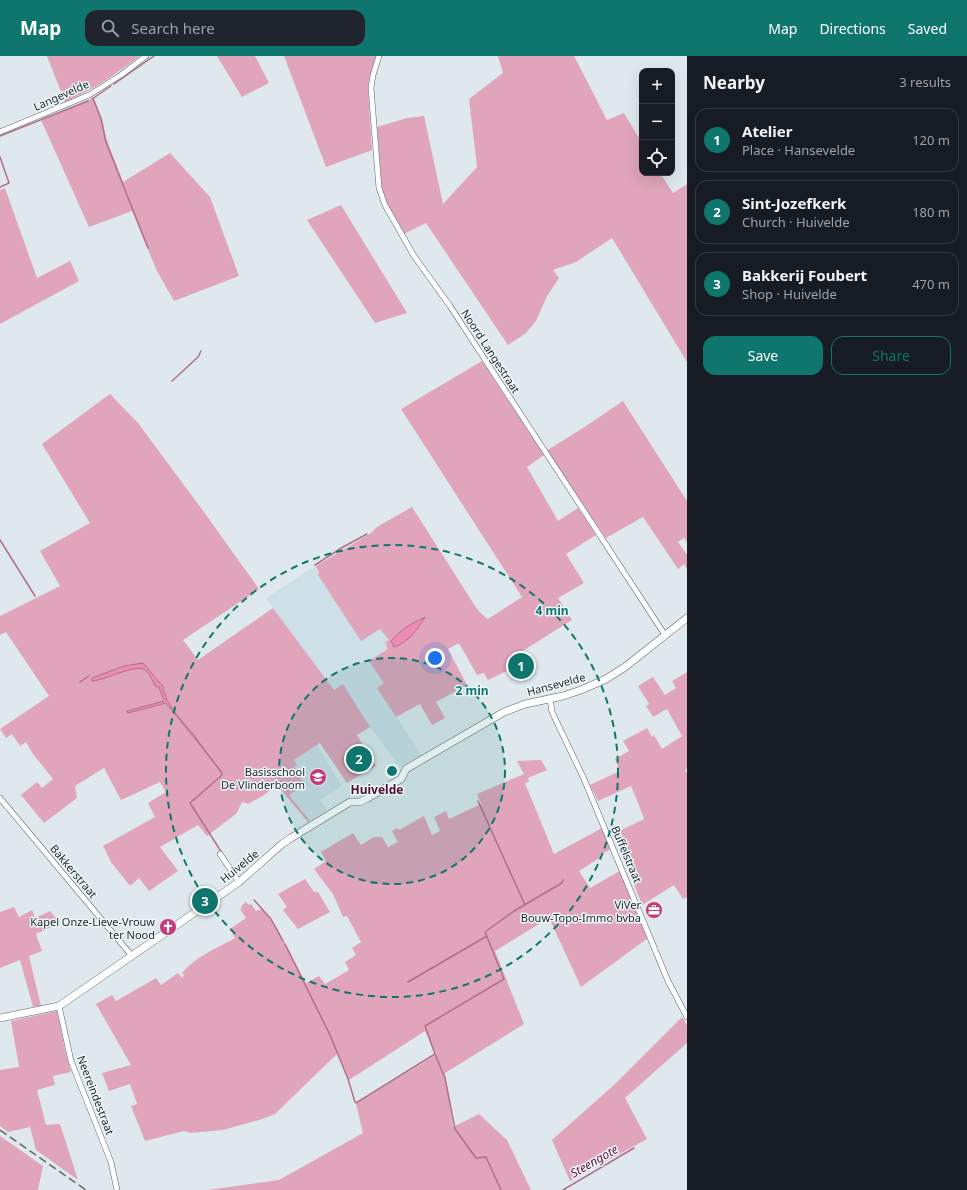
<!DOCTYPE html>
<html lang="en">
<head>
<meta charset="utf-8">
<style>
	:root { --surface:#171b24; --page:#20242c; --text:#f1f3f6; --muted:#9ea1a6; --line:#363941; --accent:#0f766e }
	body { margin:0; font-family:"Noto Sans",sans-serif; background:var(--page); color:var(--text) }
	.controls { position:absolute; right:12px; top:12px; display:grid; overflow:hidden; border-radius:8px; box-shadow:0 4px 16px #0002 }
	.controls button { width:36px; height:36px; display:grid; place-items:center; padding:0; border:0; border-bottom:1px solid var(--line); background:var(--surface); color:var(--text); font:20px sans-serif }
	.you { position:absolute; left:435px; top:602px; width:14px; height:14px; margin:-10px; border:3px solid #fff; border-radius:50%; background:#1a73e8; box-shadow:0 0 0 6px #1a73e833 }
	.badge { display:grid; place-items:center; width:26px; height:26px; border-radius:50%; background:var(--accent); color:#fff; font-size:13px; font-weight:700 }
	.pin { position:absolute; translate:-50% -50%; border:2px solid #fff; box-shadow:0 1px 4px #0006 }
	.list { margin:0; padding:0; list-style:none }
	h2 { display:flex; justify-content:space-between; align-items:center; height:52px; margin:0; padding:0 16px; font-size:17px }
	h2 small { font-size:13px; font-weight:400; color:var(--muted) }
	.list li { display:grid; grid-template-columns:26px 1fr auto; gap:12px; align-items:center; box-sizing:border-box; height:64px; margin:0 8px 8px; padding:0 8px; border:1px solid var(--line); border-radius:12px }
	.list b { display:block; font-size:15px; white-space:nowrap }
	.list p { margin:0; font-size:13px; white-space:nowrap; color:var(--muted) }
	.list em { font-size:13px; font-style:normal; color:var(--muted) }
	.actions { display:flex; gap:8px; padding:12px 16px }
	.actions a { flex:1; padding:9px 0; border:1px solid var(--accent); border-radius:12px; text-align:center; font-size:14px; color:var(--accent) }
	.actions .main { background:var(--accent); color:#fff }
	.icon { flex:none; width:22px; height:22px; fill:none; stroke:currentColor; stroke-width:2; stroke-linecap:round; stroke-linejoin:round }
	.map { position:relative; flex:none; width:687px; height:1134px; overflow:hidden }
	header { display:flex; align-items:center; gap:24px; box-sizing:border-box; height:56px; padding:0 20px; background:var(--accent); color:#fff }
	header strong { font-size:19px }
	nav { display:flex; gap:22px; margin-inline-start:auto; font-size:14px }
	.search { width:280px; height:36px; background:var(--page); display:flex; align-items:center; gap:10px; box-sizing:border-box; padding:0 14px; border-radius:12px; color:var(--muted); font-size:15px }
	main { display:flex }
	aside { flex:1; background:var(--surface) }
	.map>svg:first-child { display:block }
	.built { fill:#cddfe7 }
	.green { fill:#e0a5ba }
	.water { fill:#ec8cb2; stroke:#b16f8a }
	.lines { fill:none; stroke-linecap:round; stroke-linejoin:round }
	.stream { stroke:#b16f8a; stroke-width:1.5 }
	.street-casing { stroke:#5a6367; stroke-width:6 }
	.secondary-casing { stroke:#5a6367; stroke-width:8 }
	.street { stroke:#fff; stroke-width:5 }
	.secondary { stroke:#fff; stroke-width:7 }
	.rail { stroke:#616769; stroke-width:1.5; stroke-dasharray:8 4; stroke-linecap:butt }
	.ring { fill:none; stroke:#0f766e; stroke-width:2; stroke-dasharray:7 5 }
	.labels { text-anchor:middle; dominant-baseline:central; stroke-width:3; stroke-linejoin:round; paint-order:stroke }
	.street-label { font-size:11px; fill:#262a2b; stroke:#ecf6fb }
	.poi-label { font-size:11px; fill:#262a2b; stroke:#ecf6fb; text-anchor:end }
	.neighbourhood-label { font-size:12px; font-weight:bold; fill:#4f0e2e; stroke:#ecf6fb }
	.water-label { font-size:12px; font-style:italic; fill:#66123d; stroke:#ecf6fb }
	.centre { fill:#0f766e; stroke:#ecf6fb; stroke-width:2 }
	.ring-label { font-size:12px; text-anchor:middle; font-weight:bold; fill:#0f766e; stroke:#ecf6fb; stroke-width:3; stroke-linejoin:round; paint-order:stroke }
</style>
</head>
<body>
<header>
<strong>Map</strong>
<div class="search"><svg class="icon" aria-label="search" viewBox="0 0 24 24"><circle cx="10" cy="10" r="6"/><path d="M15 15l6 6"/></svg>Search here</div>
<nav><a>Map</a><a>Directions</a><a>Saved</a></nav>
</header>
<main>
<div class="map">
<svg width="687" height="1134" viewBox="0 0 687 1134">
	<rect width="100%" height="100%" fill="#dfe9ed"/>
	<!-- built -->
	<path class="built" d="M316 510 319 516 380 573 389 584 384 627 378 632 421 699 400 711 370 671 343 629 334 634 266 542Z
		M317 689 342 730 320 744 327 754 310 765 289 739 305 729 294 711V704L315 691Z"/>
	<!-- green -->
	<path class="green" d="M47 0H140C116 18 93 34 65 46Z
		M217 0H255L269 27 242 41Z
		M284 0H376L369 24 368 33 372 94 326 111Z
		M498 0H574L607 64 624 57 642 87V117H660L673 137 687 128V306L612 182 576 206 553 214 559 222 547 240 536 265 526 277 508 289 426 167 404 178 386 145 382 134 377 71 407 62 424 60 443 148 477 111 469 43 503 17Z
		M93 42 102 62 106 82 123 126 170 97 210 141 239 220 174 245 157 215 132 155 89 171 41 64Z
		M5 132 37 222 70 205 79 225 0 268V134Z
		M341 149 407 257 375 267 307 164Z
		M482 305 544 399 527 411 558 465 578 452 596 479 566 498 584 527 558 542 572 564 513 601 517 610 488 624 484 617 477 619 459 587 448 593 467 629 436 646 445 662 432 669 420 648 396 661 377 632 384 627 369 605 388 593 385 587 389 584 380 573 361 585 318 519 319 516 316 510 371 477 377 471 412 451 477 553 486 562 488 563 522 541 401 353Z
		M110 338 138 367 201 452 259 533 183 584 198 604 273 552 334 634 343 628 370 671 357 679 376 710 369 714 368 711 369 710 360 694 361 693 359 688 346 696 348 700 350 699 360 718H362L347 727 320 687 294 704 297 709 294 711 305 729 289 739 310 765 308 766 277 729 264 739 248 748 242 746 237 757 207 780 198 769 160 791 178 815 149 835 139 822 130 830 111 806 103 790 155 761 148 747 166 736 160 726 121 744 104 712 75 730 77 742 44 767 21 739 37 726 42 732 53 723 33 698 26 686 20 690 12 678 6 682 0 673 49 640 6 576 0 579V560L60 530 40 495 90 467 42 388Z
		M623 345 687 445V486L684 482 678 486 687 499V513L684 508 678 513 643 461 606 482 546 395 583 372Z
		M687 616V712L685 714 687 717V841L683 843 674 829 642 849 625 805 613 778 644 763 637 744 631 730 598 745 590 729 620 715 615 703 629 695 623 685 647 672 652 681 654 679 662 693 682 680 667 653 653 661 646 650 649 648 638 630 653 621 665 639 676 632 672 625Z
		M541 704 547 714 528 722 529 726 525 727 554 798 602 772 611 793 600 799 601 801 579 815 590 832 620 815 648 882 581 931 549 862 495 895 524 968 445 1017 453 1071 479 1058 507 1084 531 1134H208L279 1124 363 1077 356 1048 436 999 425 975 349 1024 338 997 275 1058 262 1063 223 1074 191 1077 184 1075 145 1085 131 1050 137 1048 130 1028 109 1035 102 1017 131 1009 96 948 112 939 116 945 156 922 161 929 178 917 182 922 184 919 182 917C195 901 217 892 235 882L230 873 246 862 240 853 242 852 241 850 246 846 249 849 251 848 256 855 262 853 276 870 306 927 319 920 325 928 349 914 345 906 356 899 352 892 361 886 347 860 343 861 333 838 314 813 326 805 321 796 353 777 361 789 374 781H382L388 791 398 786 392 775 397 772 399 774 424 760 432 779 440 775 434 761 446 755 449 763 481 748 477 738 524 718 517 705Z
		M305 823 314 836H318L330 856 298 873 283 854 287 851 278 838Z
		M14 851 19 861 32 854 35 862 50 855 60 867 36 878 42 895 29 900 41 950 33 951 20 904 0 912V856Z
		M57 955 65 994 71 1016 53 1020 55 1029 37 1034 46 1069 60 1068 78 1124 36 1094 30 1071 8 1076 0 1070V1014L19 1011 11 965Z
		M682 961 687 969V987L625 1042 647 1083 570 1125 552 1084 615 1028Z
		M0 1080 43 1110 38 1134H0Z"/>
	<!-- water -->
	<path class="water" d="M425 561C418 573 408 587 394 591L391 585C400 574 412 567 425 561Z
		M143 607 159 626 163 630C165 650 185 667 197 683L196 684 166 647 128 657 127 655 164 645 159 631 155 630C153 625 149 617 145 614 137 607 103 625 92 625L91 623 92 622 124 610Z"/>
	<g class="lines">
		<!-- stream -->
		<path class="stream" d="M114 28 154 0
			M93 42 101 63 106 86 148 192
			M92 43 111 30
			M0 80 88 45
			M0 101 9 127 0 131
			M172 325 198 301 201 295
			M0 484 35 540
			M315 509 343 491 367 478
			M80 626 89 620
			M196 683 222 717V719L190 747 222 797
			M478 745 525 849
			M254 844 271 863 283 885
			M285 888 330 979 348 1023 355 1046 356 1047 435 998 425 970 504 923 485 876 514 855 562 827 563 824
			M408 926 487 880
			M435 998 445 1022 455 1073 476 1102 486 1101 501 1134
			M563 1134 634 1092"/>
		<!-- street casing -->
		<g class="street-casing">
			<path id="street" d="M379 0 373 19 371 32 379 132 385 149 414 200 450 250 665 579
				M0 76 89 39 121 19 146 0
				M550 643 552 656 584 723 668 925 687 961
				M0 742 132 900
				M220 798 239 826
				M59 950 71 1005 111 1106 117 1134"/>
		</g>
		<!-- secondary casing -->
		<g class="secondary-casing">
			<path id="secondary" d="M0 962 59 950 239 826 282 788 291 782 350 746H360L366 743 401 723 406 713 504 656 525 648 563 640 581 634 606 623 625 611 687 562"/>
		</g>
		<!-- street -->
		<use href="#street" class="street"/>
		<!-- secondary -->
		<use href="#secondary" class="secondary"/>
		<!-- rail -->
		<path class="rail" d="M0 1074 86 1134"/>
	</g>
	<!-- distance rings -->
	<circle cx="392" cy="715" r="113" fill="#0f766e" fill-opacity=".12"/>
	<g class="ring">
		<circle cx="392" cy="715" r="113"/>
		<circle cx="392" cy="715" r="226"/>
	</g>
	<!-- icons -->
	<defs>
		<g id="school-disc" transform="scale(0.9)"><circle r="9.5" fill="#c33c7c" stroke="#ecf6fb"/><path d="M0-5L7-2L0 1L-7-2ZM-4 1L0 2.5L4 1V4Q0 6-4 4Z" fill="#fff"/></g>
		<g id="office-disc" transform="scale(0.9)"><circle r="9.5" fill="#c33c7c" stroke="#ecf6fb"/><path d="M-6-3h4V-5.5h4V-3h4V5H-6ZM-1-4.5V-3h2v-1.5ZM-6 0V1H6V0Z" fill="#fff"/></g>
		<g id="church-disc" transform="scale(0.9)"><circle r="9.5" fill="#c33c7c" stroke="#ecf6fb"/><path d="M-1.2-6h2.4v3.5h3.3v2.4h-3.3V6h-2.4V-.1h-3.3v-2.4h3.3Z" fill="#fff"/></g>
	</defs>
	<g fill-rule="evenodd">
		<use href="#school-disc" x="318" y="721"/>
		<use href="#office-disc" x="654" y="854"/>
		<use href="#church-disc" x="168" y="871"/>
	</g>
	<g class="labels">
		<!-- street labels -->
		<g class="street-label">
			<text transform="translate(61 39) rotate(-24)">Langevelde</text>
			<text transform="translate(491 295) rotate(57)">Noord Langestraat</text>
			<text transform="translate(556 628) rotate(-15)">Hansevelde</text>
			<text transform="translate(627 798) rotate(67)">Buffelstraat</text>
			<text transform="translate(239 810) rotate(-39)">Huivelde</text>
			<text transform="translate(74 815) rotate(50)">Bakkerstraat</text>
			<text transform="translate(96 1039) rotate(69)">Neereindestraat</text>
		</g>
		<!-- poi labels -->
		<g class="poi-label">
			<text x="305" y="715">Basisschool<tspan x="305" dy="13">De Vlinderboom</tspan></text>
			<text x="641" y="848">ViVer<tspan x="641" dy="13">Bouw-Topo-Immo bvba</tspan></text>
			<text x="155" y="865">Kapel Onze-Lieve-Vrouw<tspan x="155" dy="13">ter Nood</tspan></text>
		</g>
		<!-- neighbourhood labels -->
		<g class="neighbourhood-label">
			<text x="377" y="733">Huivelde</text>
		</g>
		<!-- water labels -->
		<g class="water-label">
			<text transform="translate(594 1105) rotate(-30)">Steengote</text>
		</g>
	</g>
	<circle cx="392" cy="715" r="6" class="centre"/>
	<g class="ring-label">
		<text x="552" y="559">4 min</text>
		<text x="472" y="639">2 min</text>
	</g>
</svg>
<div class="controls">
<button>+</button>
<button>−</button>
<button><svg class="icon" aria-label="locate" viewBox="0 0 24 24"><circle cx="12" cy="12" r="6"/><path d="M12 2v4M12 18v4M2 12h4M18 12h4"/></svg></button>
</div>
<div class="you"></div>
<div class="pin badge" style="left:521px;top:610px">1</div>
<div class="pin badge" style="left:359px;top:703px">2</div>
<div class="pin badge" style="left:205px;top:845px">3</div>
</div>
<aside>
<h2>Nearby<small>3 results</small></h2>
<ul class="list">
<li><span class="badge">1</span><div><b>Atelier</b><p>Place · Hansevelde</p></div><em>120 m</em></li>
<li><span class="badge">2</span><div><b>Sint-Jozefkerk</b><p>Church · Huivelde</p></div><em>180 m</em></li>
<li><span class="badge">3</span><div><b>Bakkerij Foubert</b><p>Shop · Huivelde</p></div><em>470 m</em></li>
</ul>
<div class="actions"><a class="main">Save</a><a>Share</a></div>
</aside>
</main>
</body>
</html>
